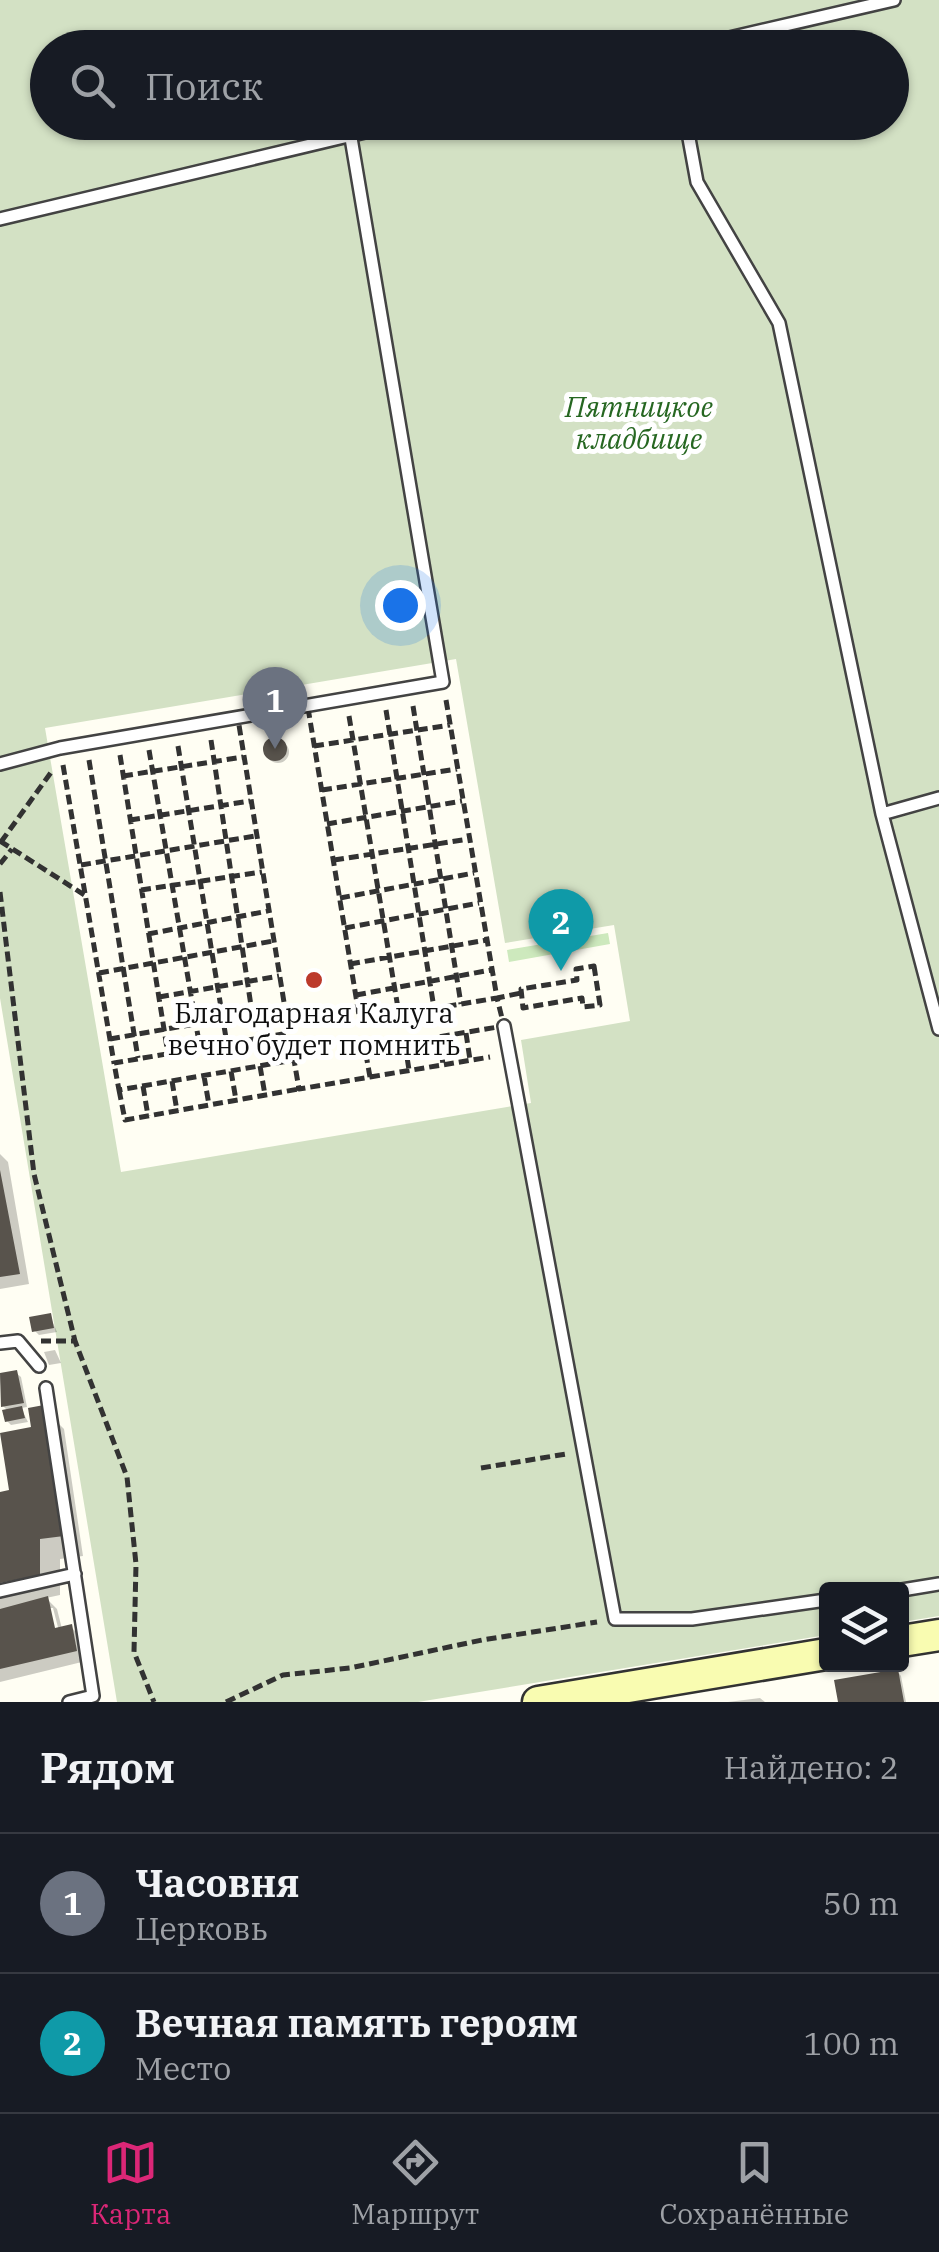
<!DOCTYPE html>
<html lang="ru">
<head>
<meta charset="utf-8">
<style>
	:root { --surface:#171b24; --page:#20242c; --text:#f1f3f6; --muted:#9ea1a6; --line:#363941; --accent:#db2777 }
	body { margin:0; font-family:"IBM Plex Serif",serif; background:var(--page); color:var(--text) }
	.controls { position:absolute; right:30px; bottom:30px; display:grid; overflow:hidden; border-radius:10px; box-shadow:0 2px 8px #0004 }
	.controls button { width:90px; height:90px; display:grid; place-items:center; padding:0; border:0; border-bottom:2px solid var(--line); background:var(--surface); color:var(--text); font:50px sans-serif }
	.you { position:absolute; left:400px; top:605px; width:35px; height:35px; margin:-25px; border:8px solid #fff; border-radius:50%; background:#1a73e8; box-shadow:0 0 0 15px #1a73e833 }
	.badge { display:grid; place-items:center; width:65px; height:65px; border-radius:50%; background:var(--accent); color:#fff; font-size:32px; font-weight:700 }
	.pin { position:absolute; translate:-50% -82px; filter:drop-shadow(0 2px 5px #0008) }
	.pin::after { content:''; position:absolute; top:52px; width:35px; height:30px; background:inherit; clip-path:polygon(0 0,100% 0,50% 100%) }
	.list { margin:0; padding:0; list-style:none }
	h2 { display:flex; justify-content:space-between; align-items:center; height:130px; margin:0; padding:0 40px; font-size:42px }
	h2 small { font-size:32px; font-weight:400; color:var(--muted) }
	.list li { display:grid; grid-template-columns:65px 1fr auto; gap:30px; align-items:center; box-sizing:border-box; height:140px; padding:0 40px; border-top:2px solid var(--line) }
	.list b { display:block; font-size:38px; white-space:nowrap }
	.list p { margin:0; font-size:32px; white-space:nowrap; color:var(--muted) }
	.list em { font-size:32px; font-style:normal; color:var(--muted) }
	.icon { flex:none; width:55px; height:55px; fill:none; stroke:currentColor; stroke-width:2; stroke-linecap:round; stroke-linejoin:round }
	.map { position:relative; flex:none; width:939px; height:1702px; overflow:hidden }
	.search { position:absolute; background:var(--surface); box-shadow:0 2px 8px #0004; left:30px; right:30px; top:30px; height:110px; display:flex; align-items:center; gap:25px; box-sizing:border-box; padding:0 35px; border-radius:55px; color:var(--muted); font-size:38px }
	.sheet { height:410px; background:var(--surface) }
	nav { display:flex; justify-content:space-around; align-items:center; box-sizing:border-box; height:140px; border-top:2px solid var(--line); background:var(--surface); font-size:28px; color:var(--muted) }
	nav a { display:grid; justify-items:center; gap:5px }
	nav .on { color:var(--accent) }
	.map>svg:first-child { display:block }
	.green { fill:#cde9bd }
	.cemetery { fill:#d3e1c4; fill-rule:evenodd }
	.shadow { fill:#0003; fill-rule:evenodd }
	.building { fill:#58534c }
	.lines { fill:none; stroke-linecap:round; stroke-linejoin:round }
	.lane-casing { stroke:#434343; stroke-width:16 }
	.secondary-casing { stroke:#323232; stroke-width:35 }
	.path { stroke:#323232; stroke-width:5; stroke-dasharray:10 5; stroke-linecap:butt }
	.lane { stroke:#fff; stroke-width:11 }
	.secondary { stroke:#f9fcb1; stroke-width:30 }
	.poi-dot { fill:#bc3a2b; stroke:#fff; stroke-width:4 }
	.labels { text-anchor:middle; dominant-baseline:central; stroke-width:10; stroke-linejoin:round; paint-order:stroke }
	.park-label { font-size:28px; font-style:italic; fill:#266721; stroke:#fff }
	.poi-label { font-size:28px; fill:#101010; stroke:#fff }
</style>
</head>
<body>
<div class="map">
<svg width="939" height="1702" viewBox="0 0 939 1702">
	<rect width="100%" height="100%" fill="#fffef3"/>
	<!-- green -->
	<path class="green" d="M608 933 610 944 509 962 507 950Z"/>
	<!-- cemetery -->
	<path class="cemetery" d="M0 0H939V1616L902 1622V1590H826V1635L418 1702H117L0 998ZM48 48H892V122H48ZM456 659 505 943 614 925 630 1021 521 1040 531 1103 121 1172 45 728Z"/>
	<!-- shadow -->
	<path class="shadow" d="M267 752a11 11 0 1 1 22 0a11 11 0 1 1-22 0Z
		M0 1154 8 1162 29 1284 0 1289Z
		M50 1316 57 1332 39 1335 34 1330Z
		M55 1350 61 1363 49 1365 44 1352Z
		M16 1373 21 1377 27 1407 21 1408 28 1422 11 1425 7 1421 8 1411 3 1406 0 1376Z
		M43 1408 64 1429 83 1556 60 1559V1595L46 1598 57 1609 62 1629 71 1627 81 1637 86 1661 0 1682V1494L12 1492 30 1430ZM48 1608H53L61 1639 56 1640Z
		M897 1671 901 1676 906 1702H841Z
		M760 1698 765 1702H728Z"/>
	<!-- building -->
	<path class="building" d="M263 749a12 12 0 1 1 24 0a12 12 0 1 1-24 0Z
		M0 1170 20 1274 0 1277Z
		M51 1313 54 1328 32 1332 29 1317Z
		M17 1370 24 1403 1 1407 0 1373Z
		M44 1405 64 1536 40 1539V1575L0 1583V1492L9 1490 0 1433 31 1427 28 1408Z
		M22 1406 25 1418 5 1422 2 1410Z
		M48 1596 55 1628 72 1624 77 1651 0 1669V1609Z
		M898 1669 904 1702H838L834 1680Z"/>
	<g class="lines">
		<!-- lane casing -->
		<g class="lane-casing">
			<path id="lane" d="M686 48 894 0
				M686 122 697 182 779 323 882 814 939 1029
				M0 219 407 122
				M0 764 60 748 443 682 351 138
				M882 814 939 798
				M504 1026 615 1619H692L826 1600
				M0 1343 18 1341 39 1366
				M46 1388 93 1696 69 1702
				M902 1590 939 1584
				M0 1591 75 1574"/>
		</g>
		<!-- secondary casing -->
		<g class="secondary-casing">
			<path id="secondary" d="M902 1641 939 1635
				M538 1702 826 1654"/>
		</g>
		<!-- path -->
		<path class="path" d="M446 700 497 998 521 993
			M413 706 461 1004
			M308 708 360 1021 497 998 504 1026 365 1049 370 1077 299 1089 294 1060 119 1090 114 1063 289 1033 238 719Z
			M386 710 434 1008
			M349 716 399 1014
			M211 740 256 1039
			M178 746 227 1044
			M314 746 450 725
			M149 750 200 1048
			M120 755 168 1054
			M89 760 138 1058
			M63 765 114 1063
			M123 776 243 757
			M322 790 457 769
			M130 820 250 801
			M327 824 462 801
			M0 841 86 896
			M1 842 52 771
			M334 860 469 839
			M0 864 12 849
			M81 865 255 836
			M141 890 262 872
			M0 892 34 1174 75 1341
			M340 898 474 873
			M345 928 479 903
			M148 934 268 911
			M350 964 487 940
			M594 966 600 1005 583 1007 582 998 523 1008 521 989 577 980 576 969Z
			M99 973 273 941
			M356 995 491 970
			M159 997 279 976
			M466 1033 470 1060
			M439 1038 443 1064
			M110 1039 285 1008
			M405 1044 409 1070
			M260 1066 265 1095
			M231 1071 236 1100
			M204 1076 209 1105
			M370 1077 490 1057
			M172 1081 177 1111
			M143 1086 148 1116
			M119 1090 125 1120 299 1089
			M41 1341H75L127 1477 136 1564 134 1652 154 1702
			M481 1468 566 1454
			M851 1668 872 1664
			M226 1702 283 1675 350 1668 482 1640 597 1622"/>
		<!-- lane -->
		<use href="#lane" class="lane"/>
		<!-- secondary -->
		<use href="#secondary" class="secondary"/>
	</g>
	<!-- markers -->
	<circle class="poi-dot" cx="314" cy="980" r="10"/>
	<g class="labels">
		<!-- park labels -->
		<g class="park-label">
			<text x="639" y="406">Пятницкое<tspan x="639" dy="32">кладбище</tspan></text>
		</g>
		<!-- poi labels -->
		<g class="poi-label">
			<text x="314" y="1012">Благодарная Калуга<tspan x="314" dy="32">вечно будет помнить</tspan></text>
		</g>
	</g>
</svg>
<div class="controls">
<button><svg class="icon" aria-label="layers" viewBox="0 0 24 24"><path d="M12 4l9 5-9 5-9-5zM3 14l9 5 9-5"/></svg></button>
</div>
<div class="you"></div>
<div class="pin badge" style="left:275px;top:749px;background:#6b7280">1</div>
<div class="pin badge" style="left:561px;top:971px;background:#0f9aa8">2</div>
<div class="search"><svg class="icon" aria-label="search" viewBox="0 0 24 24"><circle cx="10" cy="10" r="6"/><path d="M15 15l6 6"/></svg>Поиск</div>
</div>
<section class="sheet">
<h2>Рядом<small>Найдено: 2</small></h2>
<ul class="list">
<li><span class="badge" style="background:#6b7280">1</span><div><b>Часовня</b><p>Церковь</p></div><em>50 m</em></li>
<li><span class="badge" style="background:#0f9aa8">2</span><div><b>Вечная память героям</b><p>Место</p></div><em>100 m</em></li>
</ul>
</section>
<nav>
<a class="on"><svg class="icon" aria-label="map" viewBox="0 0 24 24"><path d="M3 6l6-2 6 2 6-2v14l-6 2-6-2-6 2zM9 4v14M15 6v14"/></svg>Карта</a>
<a><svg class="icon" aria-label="directions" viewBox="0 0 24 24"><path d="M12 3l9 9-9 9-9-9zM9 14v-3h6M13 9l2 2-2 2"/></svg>Маршрут</a>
<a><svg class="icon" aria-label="saved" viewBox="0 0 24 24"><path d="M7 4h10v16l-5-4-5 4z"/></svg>Сохранённые</a>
</nav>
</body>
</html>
